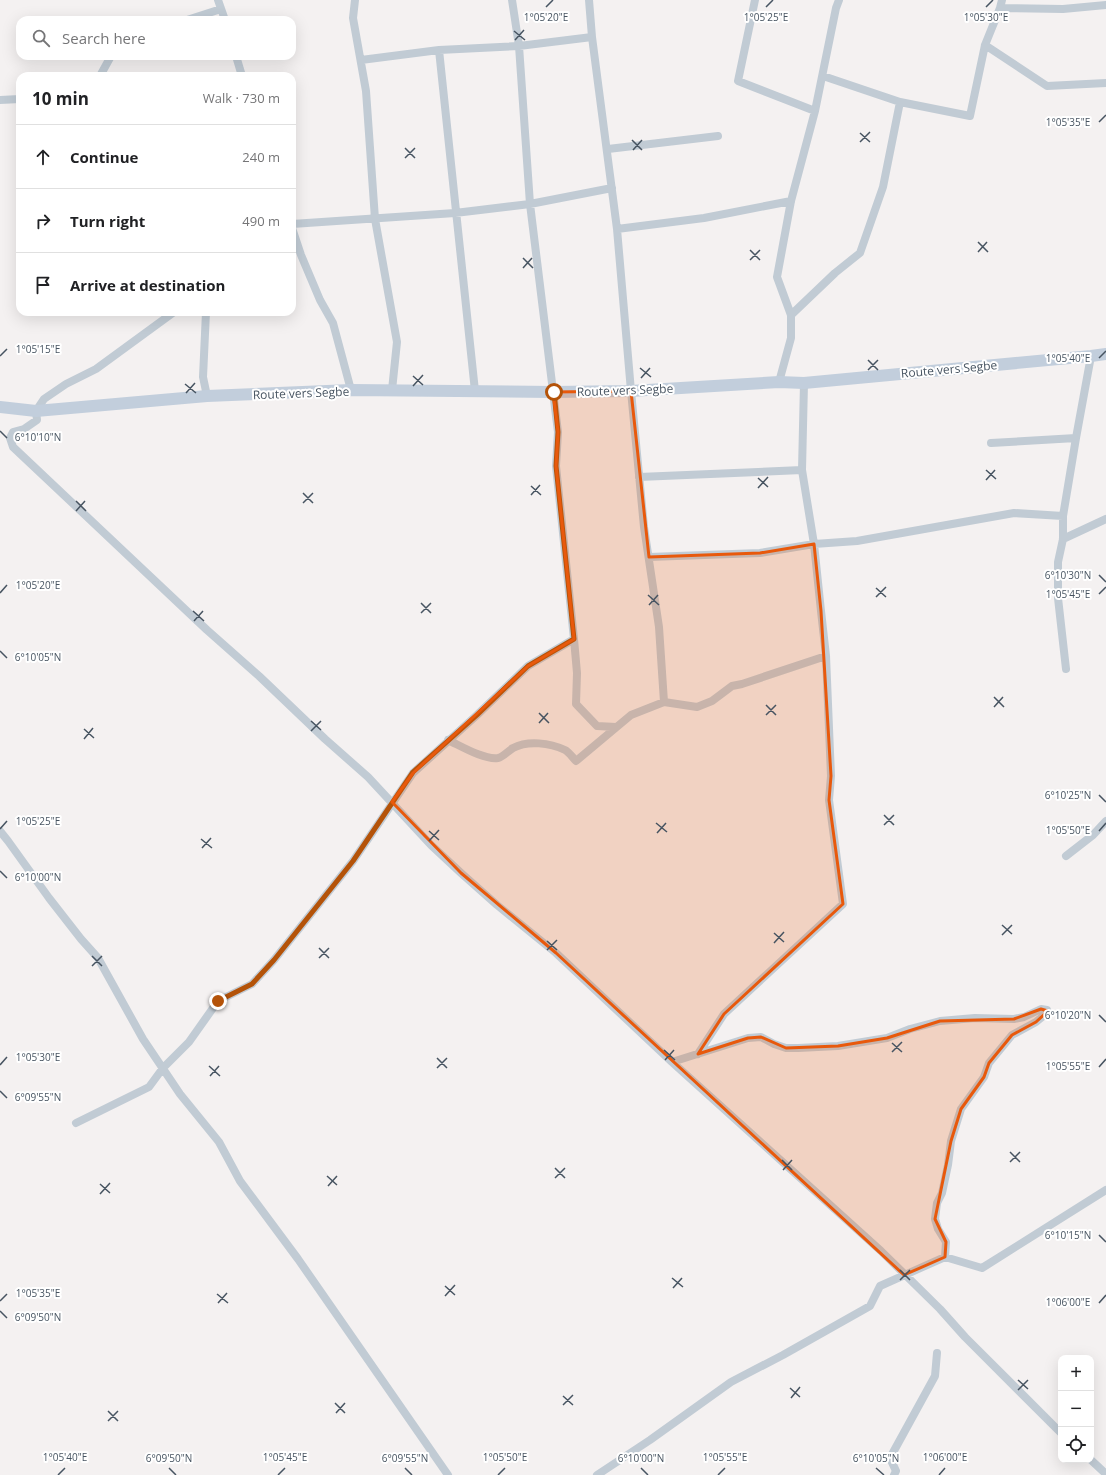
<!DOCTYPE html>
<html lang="en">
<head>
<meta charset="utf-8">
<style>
	:root { --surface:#fff; --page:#f6f6f6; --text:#202124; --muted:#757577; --line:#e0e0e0 }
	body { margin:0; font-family:"Open Sans",sans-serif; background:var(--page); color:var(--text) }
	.controls { position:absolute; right:12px; bottom:12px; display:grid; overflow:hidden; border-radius:8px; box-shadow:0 4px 16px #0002 }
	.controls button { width:36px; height:36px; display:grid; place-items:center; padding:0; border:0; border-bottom:1px solid var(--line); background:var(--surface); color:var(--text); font:20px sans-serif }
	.stop { position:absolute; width:12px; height:12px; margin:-9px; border:3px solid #b45309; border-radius:50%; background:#fff }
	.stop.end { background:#b45309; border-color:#fff; box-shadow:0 1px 4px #0008 }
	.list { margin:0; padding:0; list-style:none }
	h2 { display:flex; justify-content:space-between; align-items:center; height:52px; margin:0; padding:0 16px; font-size:17px }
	h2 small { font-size:13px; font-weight:400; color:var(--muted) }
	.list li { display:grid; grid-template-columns:26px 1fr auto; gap:12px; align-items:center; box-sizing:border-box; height:64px; padding:0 16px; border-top:1px solid var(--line) }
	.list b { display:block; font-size:15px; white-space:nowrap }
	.list em { font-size:13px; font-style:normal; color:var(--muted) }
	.icon { flex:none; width:22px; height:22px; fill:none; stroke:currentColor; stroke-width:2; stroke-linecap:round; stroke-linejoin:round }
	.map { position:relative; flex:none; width:1106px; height:1475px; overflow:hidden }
	.search { position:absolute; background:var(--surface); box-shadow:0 4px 16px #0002; left:16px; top:16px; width:280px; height:44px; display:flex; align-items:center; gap:10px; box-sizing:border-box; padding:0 14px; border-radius:12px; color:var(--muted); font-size:15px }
	.panel { position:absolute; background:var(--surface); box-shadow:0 4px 16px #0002; left:16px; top:72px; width:280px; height:244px; border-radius:12px }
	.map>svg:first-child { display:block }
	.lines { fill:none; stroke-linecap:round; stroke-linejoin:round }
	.street { stroke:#c1cbd4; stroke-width:8 }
	.secondary { stroke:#c2cedc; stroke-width:12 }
	.route { stroke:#b45309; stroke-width:5 }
	.marked { fill:#e8590c; fill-opacity:0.2; stroke:#e8590c; stroke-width:3; stroke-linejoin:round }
	.ticks { fill:none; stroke:#475461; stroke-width:1.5 }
	.labels { text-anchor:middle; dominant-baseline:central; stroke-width:4; stroke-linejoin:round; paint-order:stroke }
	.street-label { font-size:12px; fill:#475461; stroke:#fff }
	.ticks-label { font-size:10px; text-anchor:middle; fill:#475461; stroke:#fff; stroke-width:4; stroke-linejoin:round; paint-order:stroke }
</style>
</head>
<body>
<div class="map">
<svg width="1106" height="1475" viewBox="0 0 1106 1475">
	<rect width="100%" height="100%" fill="#f4f1f1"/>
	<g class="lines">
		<!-- street -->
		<path class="street" d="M218 0 225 20
			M355 0 353 18 366 91 375 219 397 342 392 390
			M589 0 592 37 617 229 631 391 644 527 659 627 664 702
			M755 0 738 81 815 111
			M1000 8 1063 9 1106 5
			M187 20 221 9
			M985 45 1047 86 1106 83
			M439 50 475 391
			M236 56 242 76
			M361 60 439 50 519 46 592 37
			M100 76 111 56
			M823 76 900 102 970 116 985 45 1000 8 1002 0
			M0 100 20 99
			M608 149 718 136
			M292 224 455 213 530 204 612 188
			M292 228 301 255 320 300 333 323 351 390
			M617 229 704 218 791 201
			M174 312 96 369 66 384 44 399 36 411 37 420 24 429 13 432 10 438 13 447 207 630 259 676 325 739 368 777 431 845 461 873 497 905 556 953 672 1062 881 1251 940 1309 965 1337 1061 1433
			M206 312 203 377 207 396
			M791 315 835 273 860 253 883 187 900 102
			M779 382 791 338V315L777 277 791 201 815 111 836 8 839 0
			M991 443 1076 438
			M639 477 802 470
			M1063 539 1106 519
			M649 557 760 553 814 544 857 541 1014 513 1063 516
			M574 639 577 673 576 704 597 726 616 727
			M1066 669 1058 598V562L1063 539V516L1076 438 1091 356
			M448 740C461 746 484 760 498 758 503 757 508 751 513 748 528 740 550 743 565 750 569 752 572 757 576 761L631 715 664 702 697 707 712 701 732 686 742 684 826 656
			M0 831 8 841 49 898 81 939 98 958 143 1039 180 1094 219 1142 240 1181 298 1259 448 1475
			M1066 856 1093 835 1106 821
			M698 1054 724 1014 843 904 829 800 831 776 826 656 821 611 814 544 802 470 804 383
			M672 1062 748 1038 761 1037 774 1044 786 1048H798L838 1046 887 1038 910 1029 940 1021 975 1018 1014 1019 1024 1017 1041 1009 1047 1010V1013L1036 1022 1012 1035 989 1063 984 1077 961 1109 951 1141 948 1165 942 1193 937 1203 935 1219 938 1229 946 1242 945 1257 982 1268 1106 1190
			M76 1123 149 1087 163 1068 189 1042 218 1001 252 984 274 960 353 861 413 773 477 715 528 666 574 639 556 466 558 432 530 204 519 46 512 0
			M1091 1460 1106 1474
			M597 1475 650 1440 731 1382 783 1355 870 1306 880 1286 945 1257
			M894 1475 896 1471 890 1458 935 1376 937 1353"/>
		<!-- secondary -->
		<path class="secondary" d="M0 407 36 411 207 396 351 390 553 392 631 391 779 382 804 383 1091 356 1106 354"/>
	</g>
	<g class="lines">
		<!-- route -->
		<path class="route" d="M218 1001 252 984 274 960 353 861 413 772 477 715 528 666 574 639 556 466 558 432 554 392"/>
	</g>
	<!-- marked area -->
	<path class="marked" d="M631 391 649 557 760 553 814 544 821 611 831 776 829 800 843 904 724 1014 698 1054 748 1038 761 1037 786 1048 838 1046 887 1038 940 1021 1014 1019 1041 1009 1048 1011 1036 1022 1012 1035 989 1063 984 1077 961 1109 951 1141 935 1219 946 1242 945 1257 904 1275 556 953 461 873 392 802 413 773 528 666 574 639 556 466 558 432 553 392Z"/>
	<!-- ticks -->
	<path class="ticks" d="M546 7 553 0M766 7 773 0M986 7 993 0M514 31 525 40M515 40 524 30M1099 122 1106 115M860 133 870 142M632 140 642 150M860 142 870 132M405 148 415 158M633 150 642 140M405 158 415 148M978 242 988 252M750 250 760 260M978 252 987 242M523 258 533 268M750 260 760 250M523 268 532 258M0 356 7 349M1099 358 1106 351M868 360 878 370M640 368 651 377M868 370 878 360M413 376 423 385M641 378 650 368M185 384 196 393M413 386 423 375M186 393 195 383M0 431 7 438M986 470 996 479M758 478 768 487M986 480 995 470M531 486 541 495M758 488 768 477M303 493 313 503M531 495 540 485M76 501 86 511M303 503 313 493M76 511 85 501M1099 575 1106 582M876 588 886 597M0 593 7 585M1099 594 1106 587M648 595 659 605M876 597 886 587M421 603 431 613M649 605 658 595M193 611 204 621M421 613 431 603M194 621 203 611M0 651 7 658M994 697 1004 707M766 705 776 715M994 707 1003 697M539 713 549 723M766 715 776 705M311 721 321 730M539 723 548 713M84 729 94 738M311 731 321 721M84 739 93 728M1099 795 1106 802M884 815 894 825M656 823 667 832M884 825 894 815M0 829 7 821M429 831 439 840M1099 831 1106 823M657 833 666 823M201 839 212 848M429 841 439 830M202 848 211 838M0 871 7 878M1002 925 1012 934M774 933 784 942M1002 935 1012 925M547 941 557 950M774 943 784 932M319 948 329 958M547 950 557 940M92 956 102 966M319 958 329 948M92 966 102 956M1099 1015 1106 1022M892 1043 902 1052M664 1050 675 1060M892 1052 902 1042M437 1058 447 1068M665 1060 674 1050M0 1065 7 1057M209 1066 220 1076M1099 1067 1106 1059M437 1068 447 1058M210 1076 219 1066M0 1091 7 1098M1010 1152 1020 1162M782 1160 792 1170M1010 1162 1020 1152M555 1168 565 1178M783 1170 792 1160M327 1176 337 1185M555 1178 565 1168M100 1184 110 1193M328 1186 337 1176M100 1194 110 1183M1099 1235 1106 1242M900 1270 910 1280M672 1278 683 1287M900 1280 910 1270M445 1286 455 1295M673 1288 682 1278M217 1294 228 1303M445 1296 455 1285M0 1301 7 1294M218 1303 227 1293M1099 1303 1106 1295M0 1311 7 1318M1018 1380 1028 1389M790 1388 800 1397M1018 1390 1028 1380M563 1396 573 1405M791 1398 800 1387M335 1403 345 1413M563 1405 573 1395M108 1411 118 1421M336 1413 345 1403M108 1421 118 1411M169 1468 176 1475M405 1468 412 1475M641 1468 648 1475M876 1468 884 1475M58 1475 65 1468M278 1475 285 1468M498 1475 505 1468M718 1475 725 1468M939 1475 945 1468"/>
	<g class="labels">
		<!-- street labels -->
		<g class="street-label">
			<text transform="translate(949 369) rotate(-5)">Route vers Segbe</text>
			<text transform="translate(625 390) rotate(-2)">Route vers Segbe</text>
			<text transform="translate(301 393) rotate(-2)">Route vers Segbe</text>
		</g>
	</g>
	<g class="ticks-label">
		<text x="546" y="21">1°05'20"E</text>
		<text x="766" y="21">1°05'25"E</text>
		<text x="986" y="21">1°05'30"E</text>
		<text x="1068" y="126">1°05'35"E</text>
		<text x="38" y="353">1°05'15"E</text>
		<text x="1068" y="362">1°05'40"E</text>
		<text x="38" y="441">6°10'10"N</text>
		<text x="1068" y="579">6°10'30"N</text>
		<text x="38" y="589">1°05'20"E</text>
		<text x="1068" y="598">1°05'45"E</text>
		<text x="38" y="661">6°10'05"N</text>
		<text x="1068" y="799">6°10'25"N</text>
		<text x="38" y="825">1°05'25"E</text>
		<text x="1068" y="834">1°05'50"E</text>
		<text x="38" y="881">6°10'00"N</text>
		<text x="1068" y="1019">6°10'20"N</text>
		<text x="38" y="1061">1°05'30"E</text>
		<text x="1068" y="1070">1°05'55"E</text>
		<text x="38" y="1101">6°09'55"N</text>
		<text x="1068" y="1239">6°10'15"N</text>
		<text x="38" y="1297">1°05'35"E</text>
		<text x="1068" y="1306">1°06'00"E</text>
		<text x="38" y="1321">6°09'50"N</text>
		<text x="65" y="1461">1°05'40"E</text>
		<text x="285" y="1461">1°05'45"E</text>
		<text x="505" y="1461">1°05'50"E</text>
		<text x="725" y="1461">1°05'55"E</text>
		<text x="945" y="1461">1°06'00"E</text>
		<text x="169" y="1462">6°09'50"N</text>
		<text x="405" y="1462">6°09'55"N</text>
		<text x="641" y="1462">6°10'00"N</text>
		<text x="876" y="1462">6°10'05"N</text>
	</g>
</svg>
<div class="controls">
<button>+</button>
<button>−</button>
<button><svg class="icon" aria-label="locate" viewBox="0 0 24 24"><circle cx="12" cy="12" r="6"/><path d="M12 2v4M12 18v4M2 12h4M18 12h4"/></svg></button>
</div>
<div class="stop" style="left:554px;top:392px"></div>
<div class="stop end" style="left:218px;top:1001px"></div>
<div class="search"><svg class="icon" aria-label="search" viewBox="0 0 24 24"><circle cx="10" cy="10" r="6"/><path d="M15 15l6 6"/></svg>Search here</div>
<section class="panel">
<h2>10 min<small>Walk · 730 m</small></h2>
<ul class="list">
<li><svg class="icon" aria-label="ahead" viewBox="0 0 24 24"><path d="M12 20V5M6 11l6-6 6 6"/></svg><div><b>Continue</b></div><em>240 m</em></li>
<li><svg class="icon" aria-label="right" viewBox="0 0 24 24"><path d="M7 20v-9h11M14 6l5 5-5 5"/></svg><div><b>Turn right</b></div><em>490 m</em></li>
<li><svg class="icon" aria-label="arrive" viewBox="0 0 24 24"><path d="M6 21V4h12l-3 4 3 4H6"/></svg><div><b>Arrive at destination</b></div></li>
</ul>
</section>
</div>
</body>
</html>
